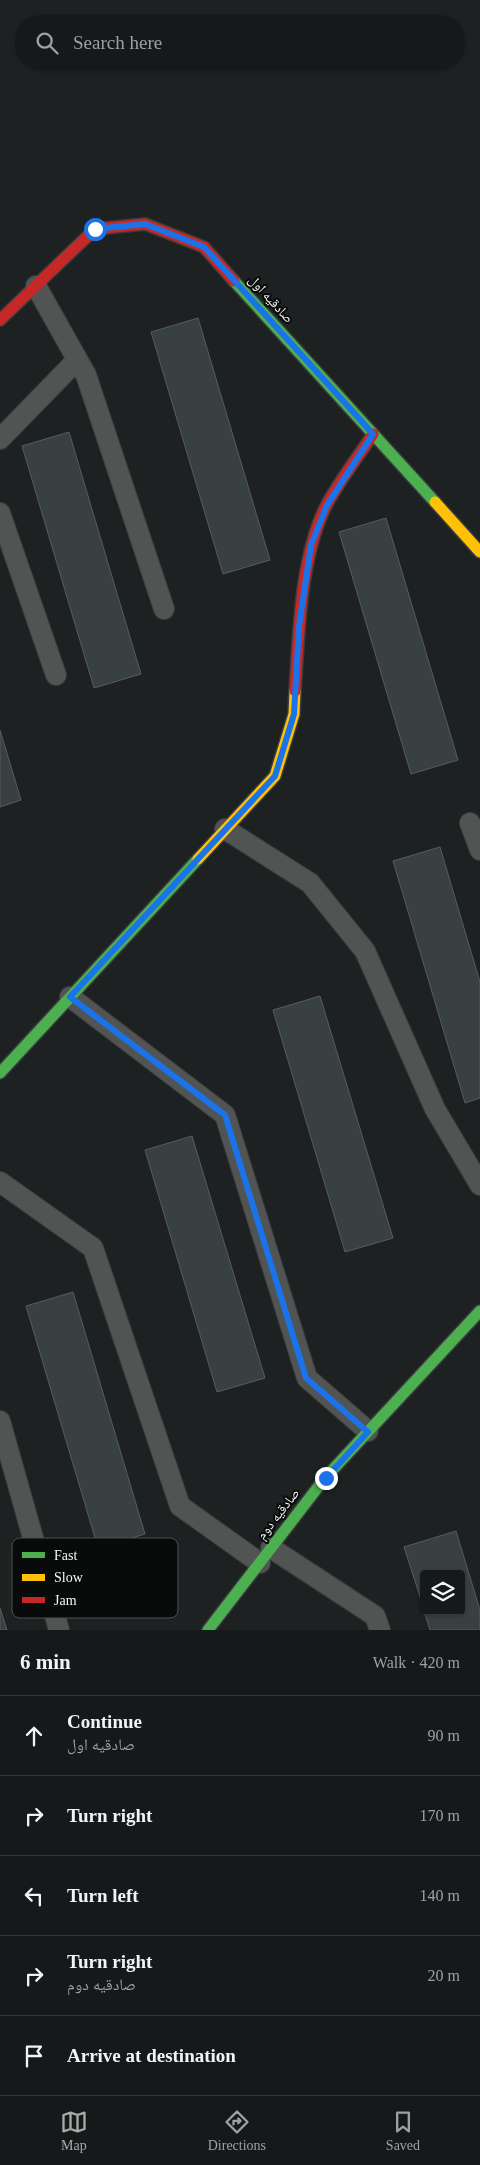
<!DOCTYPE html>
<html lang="en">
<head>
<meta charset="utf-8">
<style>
	:root { --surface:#161919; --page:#1f2222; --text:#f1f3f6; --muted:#9ea0a2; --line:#353838; --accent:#a7abaa }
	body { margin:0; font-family:"Times New Roman","Noto Naskh Arabic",serif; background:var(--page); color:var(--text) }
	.controls { position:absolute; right:15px; bottom:15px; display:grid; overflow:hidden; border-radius:5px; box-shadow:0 1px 4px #0004 }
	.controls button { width:45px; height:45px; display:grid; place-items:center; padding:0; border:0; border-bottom:1px solid var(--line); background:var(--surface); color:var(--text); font:25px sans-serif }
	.stop { position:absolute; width:15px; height:15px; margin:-11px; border:4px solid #1a73e8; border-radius:50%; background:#fff }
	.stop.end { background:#1a73e8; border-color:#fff; box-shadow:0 1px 5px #0008 }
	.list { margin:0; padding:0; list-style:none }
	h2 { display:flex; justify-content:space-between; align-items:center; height:65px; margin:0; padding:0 20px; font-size:21px }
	h2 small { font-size:16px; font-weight:400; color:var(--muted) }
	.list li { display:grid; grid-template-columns:32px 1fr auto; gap:15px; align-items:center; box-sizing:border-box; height:80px; padding:0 20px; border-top:1px solid var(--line) }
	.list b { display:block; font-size:19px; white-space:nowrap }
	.list p { margin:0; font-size:16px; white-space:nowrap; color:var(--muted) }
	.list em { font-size:16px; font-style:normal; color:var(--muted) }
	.icon { flex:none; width:28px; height:28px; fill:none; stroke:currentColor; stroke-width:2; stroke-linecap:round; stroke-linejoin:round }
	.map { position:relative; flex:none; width:480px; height:1630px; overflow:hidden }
	.search { position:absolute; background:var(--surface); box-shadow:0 1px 4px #0004; left:15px; right:15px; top:15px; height:55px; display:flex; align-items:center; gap:12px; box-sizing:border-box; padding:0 18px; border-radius:28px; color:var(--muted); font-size:19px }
	.sheet { height:465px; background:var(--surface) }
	nav { display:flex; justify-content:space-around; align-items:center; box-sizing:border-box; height:70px; border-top:1px solid var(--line); background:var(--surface); font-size:14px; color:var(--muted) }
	nav a { display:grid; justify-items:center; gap:2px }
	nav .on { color:var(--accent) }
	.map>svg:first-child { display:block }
	.building { fill:#384140; stroke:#585c5b }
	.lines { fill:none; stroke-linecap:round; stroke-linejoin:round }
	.street-casing { stroke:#3a3c3c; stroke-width:22 }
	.fast-casing { stroke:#3a3c3c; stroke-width:14 }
	.slow-casing { stroke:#3a3c3c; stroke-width:14 }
	.jam-casing { stroke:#3a3c3c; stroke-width:14 }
	.street { stroke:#525454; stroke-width:20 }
	.fast { stroke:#4caf50; stroke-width:11 }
	.slow { stroke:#ffc107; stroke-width:11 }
	.jam { stroke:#c62828; stroke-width:11 }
	.route { stroke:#1a73e8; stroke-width:6 }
	.labels { text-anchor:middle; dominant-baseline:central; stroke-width:4; stroke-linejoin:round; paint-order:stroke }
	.street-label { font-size:14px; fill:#f1f5f4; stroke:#090b0b }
	.key { fill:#090b0b; stroke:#4f5151; stroke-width:1 }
	.key-label { font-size:14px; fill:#f1f5f4 }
</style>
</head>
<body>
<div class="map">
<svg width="480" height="1630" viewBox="0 0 480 1630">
	<rect width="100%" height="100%" fill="#1d2121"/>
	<!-- building -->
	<path class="building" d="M198 318 270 560 223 574 151 332Z
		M69 432 141 674 94 688 22 446Z
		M386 518 458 760 411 774 339 532Z
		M0 730 21 800 0 807Z
		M440 847 480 982V1098L465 1103 393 861Z
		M320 996 393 1238 345 1252 273 1010Z
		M192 1136 265 1378 217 1392 145 1150Z
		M73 1292 145 1534 98 1548 26 1306Z
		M456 1531 480 1610V1630H430L424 1611H461V1574H424V1609L404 1547Z
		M0 1608 7 1630H0Z"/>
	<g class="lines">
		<!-- street casing -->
		<g class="street-casing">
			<path id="street" d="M36 286 86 375 164 609
				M0 439 77 360
				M0 513 56 675
				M470 823 480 850
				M225 829 310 883 365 951 435 1109 480 1185
				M70 997 225 1115 307 1378 368 1431
				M0 1182 93 1248 180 1506 260 1563
				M0 1421 59 1630
				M271 1548 375 1616 380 1630"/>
		</g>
		<!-- fast casing -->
		<g class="fast-casing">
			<path id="fast" d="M234 281 435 502
				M0 1073 198 859
				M208 1630 325 1478 480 1311"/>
		</g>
		<!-- slow casing -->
		<g class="slow-casing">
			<path id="slow" d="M435 502 480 552
				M198 859 275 776 294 714 295 691"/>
		</g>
		<!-- jam casing -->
		<g class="jam-casing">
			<path id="jam" d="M0 320 95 229 145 224 204 247 234 281
				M295 691C299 633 300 556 327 504 340 480 358 457 373 434"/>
		</g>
		<!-- street -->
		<use href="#street" class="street"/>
		<!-- fast -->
		<use href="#fast" class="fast"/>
		<!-- slow -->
		<use href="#slow" class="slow"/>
		<!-- jam -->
		<use href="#jam" class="jam"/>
	</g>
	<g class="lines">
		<!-- route -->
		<path class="route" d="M95 229 145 224 204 247 373 434 327 505 311 545 299 626 294 714 275 776 70 997 225 1115 306 1378 368 1432 326 1478"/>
	</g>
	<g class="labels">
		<!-- street labels -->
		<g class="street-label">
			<text transform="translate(271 299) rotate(48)">صادقیه اول</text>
			<text transform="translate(278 1514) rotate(-52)">صادقیه دوم</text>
		</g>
	</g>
	<!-- legend -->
	<rect x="12" y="1538" width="166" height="80" rx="8" class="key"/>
	<rect x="22" y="1552" width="23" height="6" fill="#4caf50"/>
	<rect x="22" y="1574" width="23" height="7" fill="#ffc107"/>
	<rect x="22" y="1597" width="23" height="6" fill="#c62828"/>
	<g class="key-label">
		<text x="54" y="1560">Fast</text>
		<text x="54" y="1582">Slow</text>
		<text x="54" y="1605">Jam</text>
	</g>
</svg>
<div class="controls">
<button><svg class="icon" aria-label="layers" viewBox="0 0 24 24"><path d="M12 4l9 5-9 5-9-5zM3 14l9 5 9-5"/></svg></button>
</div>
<div class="stop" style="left:95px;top:229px"></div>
<div class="stop end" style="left:326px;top:1478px"></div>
<div class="search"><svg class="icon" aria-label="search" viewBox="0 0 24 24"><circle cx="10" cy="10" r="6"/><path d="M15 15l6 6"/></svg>Search here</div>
</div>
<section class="sheet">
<h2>6 min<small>Walk · 420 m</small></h2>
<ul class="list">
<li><svg class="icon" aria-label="ahead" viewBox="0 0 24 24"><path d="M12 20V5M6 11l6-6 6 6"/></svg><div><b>Continue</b><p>صادقیه اول</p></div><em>90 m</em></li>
<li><svg class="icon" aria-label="right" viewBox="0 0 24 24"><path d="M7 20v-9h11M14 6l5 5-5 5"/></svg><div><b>Turn right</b></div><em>170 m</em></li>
<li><svg class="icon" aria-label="left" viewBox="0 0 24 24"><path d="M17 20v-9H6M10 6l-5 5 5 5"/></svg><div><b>Turn left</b></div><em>140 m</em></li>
<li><svg class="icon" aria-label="right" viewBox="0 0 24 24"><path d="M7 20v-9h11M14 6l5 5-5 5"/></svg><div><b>Turn right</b><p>صادقیه دوم</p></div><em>20 m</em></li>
<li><svg class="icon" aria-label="arrive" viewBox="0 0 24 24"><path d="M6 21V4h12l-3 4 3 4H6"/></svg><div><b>Arrive at destination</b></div></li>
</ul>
</section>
<nav>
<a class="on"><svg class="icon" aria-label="map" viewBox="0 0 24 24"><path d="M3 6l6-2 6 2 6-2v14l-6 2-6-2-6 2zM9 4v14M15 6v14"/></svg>Map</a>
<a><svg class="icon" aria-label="directions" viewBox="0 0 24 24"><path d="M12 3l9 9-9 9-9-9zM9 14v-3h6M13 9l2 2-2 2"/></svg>Directions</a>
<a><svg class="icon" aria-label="saved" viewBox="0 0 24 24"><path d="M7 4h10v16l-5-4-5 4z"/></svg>Saved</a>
</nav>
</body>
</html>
